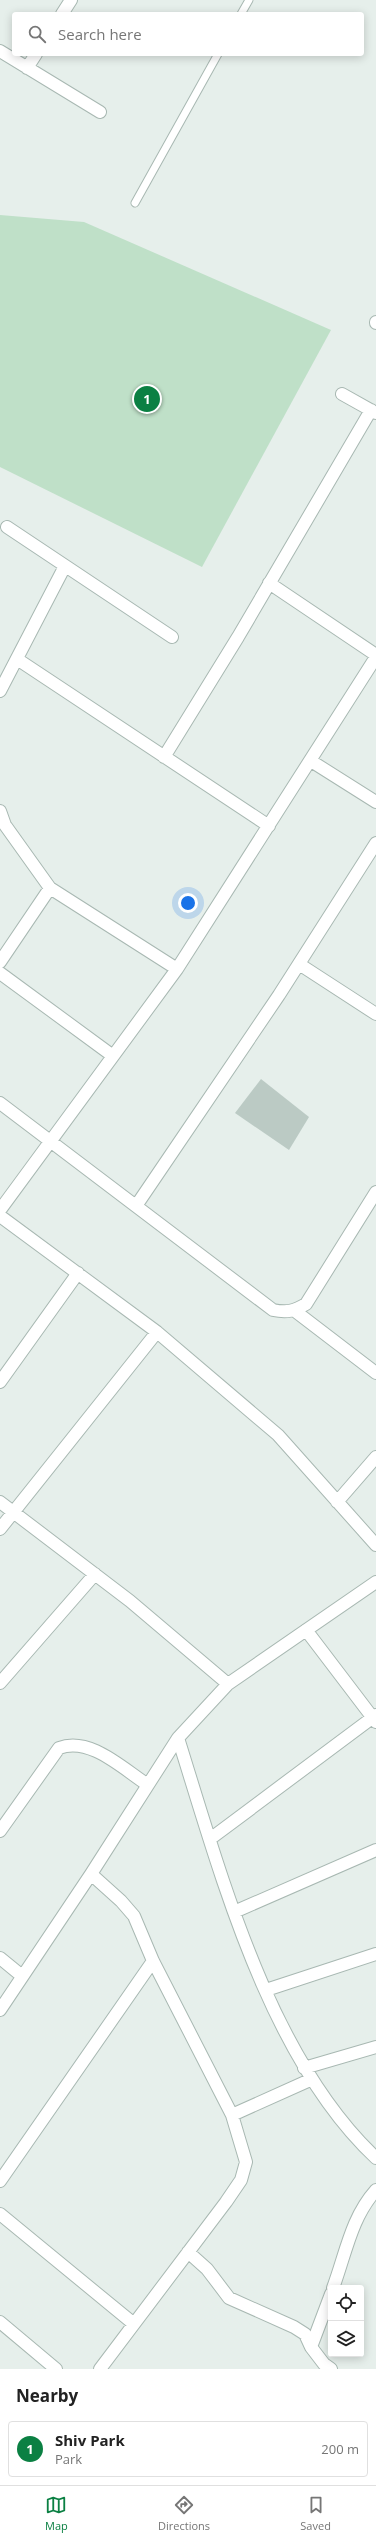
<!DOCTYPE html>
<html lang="en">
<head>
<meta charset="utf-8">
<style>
	:root { --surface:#fff; --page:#f6f6f6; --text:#222; --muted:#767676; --line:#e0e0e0; --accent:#0b8043 }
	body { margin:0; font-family:"Open Sans",sans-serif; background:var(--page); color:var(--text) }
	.controls { position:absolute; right:12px; bottom:12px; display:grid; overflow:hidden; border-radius:4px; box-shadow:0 2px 10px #0003 }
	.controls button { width:36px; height:36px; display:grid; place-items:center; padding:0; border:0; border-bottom:1px solid var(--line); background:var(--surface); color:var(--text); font:20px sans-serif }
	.you { position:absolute; left:188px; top:903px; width:14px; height:14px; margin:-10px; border:3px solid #fff; border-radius:50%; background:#1a73e8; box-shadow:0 0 0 6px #1a73e833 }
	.badge { display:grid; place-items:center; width:26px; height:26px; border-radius:50%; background:var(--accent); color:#fff; font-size:13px; font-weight:700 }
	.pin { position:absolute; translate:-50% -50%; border:2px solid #fff; box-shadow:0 1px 4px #0006 }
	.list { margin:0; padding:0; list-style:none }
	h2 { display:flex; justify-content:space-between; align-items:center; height:52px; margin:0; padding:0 16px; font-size:17px }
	h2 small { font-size:13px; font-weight:400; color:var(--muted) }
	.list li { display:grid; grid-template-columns:26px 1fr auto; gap:12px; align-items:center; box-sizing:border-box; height:56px; margin:0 8px 8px; padding:0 8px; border:1px solid var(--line); border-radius:4px }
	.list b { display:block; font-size:15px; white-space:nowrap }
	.list p { margin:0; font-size:13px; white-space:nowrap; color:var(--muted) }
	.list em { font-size:13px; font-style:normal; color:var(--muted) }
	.icon { flex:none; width:22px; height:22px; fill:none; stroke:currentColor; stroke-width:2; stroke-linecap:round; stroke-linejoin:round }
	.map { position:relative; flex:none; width:376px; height:2369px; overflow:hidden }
	.search { position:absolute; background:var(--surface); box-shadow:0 2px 10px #0003; left:12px; right:12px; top:12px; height:44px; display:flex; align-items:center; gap:10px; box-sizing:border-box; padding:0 14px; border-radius:4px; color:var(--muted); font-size:15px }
	.sheet { height:116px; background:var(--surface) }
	nav { display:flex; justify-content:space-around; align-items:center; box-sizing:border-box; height:56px; border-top:1px solid var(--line); background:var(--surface); font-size:11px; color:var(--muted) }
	nav a { display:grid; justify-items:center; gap:2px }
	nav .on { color:var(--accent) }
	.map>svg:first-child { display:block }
	.green { fill:#bfe0c8 }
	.building { fill:#bbcac4 }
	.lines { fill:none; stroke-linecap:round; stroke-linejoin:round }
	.service-casing { stroke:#a8b8b2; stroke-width:9 }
	.minor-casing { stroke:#a8b8b2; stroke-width:14 }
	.service { stroke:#fff; stroke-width:7 }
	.minor { stroke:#fff; stroke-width:12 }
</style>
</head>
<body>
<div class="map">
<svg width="376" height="2369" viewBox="0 0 376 2369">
	<rect width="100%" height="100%" fill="#e6efeb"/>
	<!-- green -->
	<path class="green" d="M0 215 84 222 331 330 202 567 0 467Z"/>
	<!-- building -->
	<path class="building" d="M261 1079 309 1117 289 1150 235 1113Z"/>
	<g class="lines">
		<!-- service casing -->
		<g class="service-casing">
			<path id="service" d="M241 14 249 0
				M135 203 218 54"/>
		</g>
		<!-- minor casing -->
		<g class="minor-casing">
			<path id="minor" d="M62 14 71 0
				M0 51 100 112
				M27 68 36 54
				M376 322V323
				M342 394 376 413
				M7 527 172 637
				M269 583 376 655
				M17 659 269 826
				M0 691 65 566
				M164 757 238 637 371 410
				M311 761 376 802
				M0 811 5 825 50 888 177 969
				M0 962 50 888
				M299 964 376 1014
				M0 973 113 1056
				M0 1103 273 1310C287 1313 294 1311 306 1304L376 1192
				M136 1206 279 995 376 843
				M0 1210 177 969 376 657
				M0 1216 157 1332 278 1435 376 1545
				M295 1311 376 1373
				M0 1382 78 1273
				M0 1502 130 1601 228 1684
				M337 1502 376 1457
				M0 1529 157 1332
				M306 1630 376 1722
				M0 1683 95 1574
				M178 1738C221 1875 269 2058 376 2158
				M0 1831 59 1748C90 1736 123 1769 148 1785
				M210 1839 376 1715
				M91 1874 121 1901 134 1916 153 1961 232 2115 246 2162 241 2180 226 2202 100 2369
				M234 1912 376 1850
				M0 1958 22 1976
				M266 1990 376 1954
				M0 2010 91 1874 178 1738 228 1684 376 1582
				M304 2068 376 2047
				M232 2115 310 2080
				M0 2181 153 1961
				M0 2214 134 2324
				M188 2252 207 2269 229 2298 294 2327 305 2334 311 2347 324 2364 331 2369
				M333 2288C346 2253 351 2218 376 2190
				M0 2322 56 2369
				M311 2347 331 2294"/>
		</g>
		<!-- service -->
		<use href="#service" class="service"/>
		<!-- minor -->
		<use href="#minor" class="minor"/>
	</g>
</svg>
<div class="controls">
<button><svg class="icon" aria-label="locate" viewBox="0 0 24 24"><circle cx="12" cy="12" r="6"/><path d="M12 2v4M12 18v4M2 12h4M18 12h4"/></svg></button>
<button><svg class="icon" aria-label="layers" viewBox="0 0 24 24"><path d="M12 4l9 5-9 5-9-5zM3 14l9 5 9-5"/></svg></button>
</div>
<div class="you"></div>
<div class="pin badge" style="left:147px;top:399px">1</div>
<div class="search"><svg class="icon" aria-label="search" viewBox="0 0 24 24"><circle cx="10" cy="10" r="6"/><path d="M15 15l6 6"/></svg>Search here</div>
</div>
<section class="sheet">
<h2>Nearby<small></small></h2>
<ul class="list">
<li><span class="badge">1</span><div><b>Shiv Park</b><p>Park</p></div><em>200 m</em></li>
</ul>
</section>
<nav>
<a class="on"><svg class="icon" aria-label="map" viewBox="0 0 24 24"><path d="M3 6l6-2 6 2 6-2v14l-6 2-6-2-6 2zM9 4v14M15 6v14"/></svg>Map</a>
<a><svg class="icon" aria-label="directions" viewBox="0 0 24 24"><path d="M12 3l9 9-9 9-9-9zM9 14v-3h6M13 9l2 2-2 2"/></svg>Directions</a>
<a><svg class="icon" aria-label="saved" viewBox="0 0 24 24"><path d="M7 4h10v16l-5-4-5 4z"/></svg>Saved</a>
</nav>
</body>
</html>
